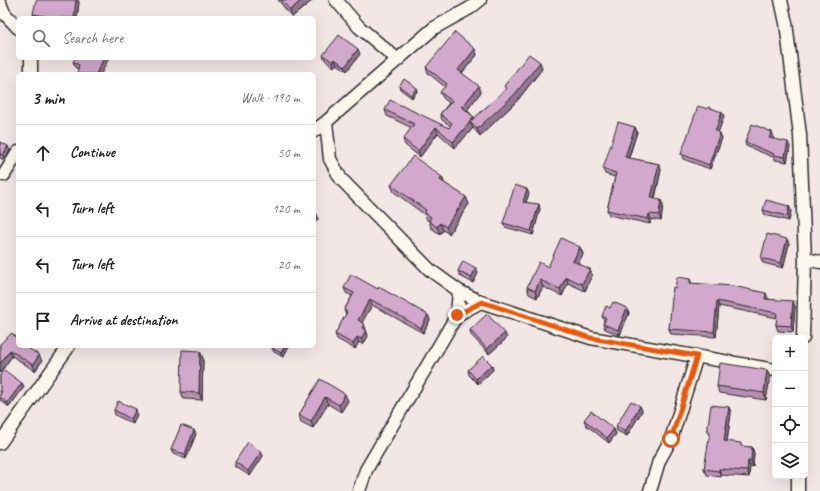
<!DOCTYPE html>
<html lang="en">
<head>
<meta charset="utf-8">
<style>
	:root { --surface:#fff; --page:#f6f6f6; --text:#202124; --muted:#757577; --line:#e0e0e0 }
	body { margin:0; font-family:Caveat,sans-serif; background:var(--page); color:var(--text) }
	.controls { position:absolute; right:12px; bottom:12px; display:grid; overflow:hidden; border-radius:6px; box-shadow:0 4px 16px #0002 }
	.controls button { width:36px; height:36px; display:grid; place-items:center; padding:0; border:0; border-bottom:1px solid var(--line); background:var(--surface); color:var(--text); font:20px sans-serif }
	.stop { position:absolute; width:12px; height:12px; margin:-9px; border:3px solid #ea580c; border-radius:50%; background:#fff }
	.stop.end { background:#ea580c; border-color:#fff; box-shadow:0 1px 4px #0008 }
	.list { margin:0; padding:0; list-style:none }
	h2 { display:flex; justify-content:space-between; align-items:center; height:52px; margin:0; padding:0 16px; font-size:17px }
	h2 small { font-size:13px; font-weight:400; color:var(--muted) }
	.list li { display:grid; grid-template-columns:26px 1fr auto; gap:12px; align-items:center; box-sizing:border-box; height:56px; padding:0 16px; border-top:1px solid var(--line) }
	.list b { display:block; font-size:15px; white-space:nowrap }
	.list em { font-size:13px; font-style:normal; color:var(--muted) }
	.icon { flex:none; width:22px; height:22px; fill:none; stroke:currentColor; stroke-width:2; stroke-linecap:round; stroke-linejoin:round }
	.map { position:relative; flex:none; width:820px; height:491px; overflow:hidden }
	.search { position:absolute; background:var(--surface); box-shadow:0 4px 16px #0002; left:16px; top:16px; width:300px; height:44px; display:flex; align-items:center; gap:10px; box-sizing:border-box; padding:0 14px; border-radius:6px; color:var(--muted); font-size:15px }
	.panel { position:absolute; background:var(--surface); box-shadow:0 4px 16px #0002; left:16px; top:72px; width:300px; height:276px; border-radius:6px }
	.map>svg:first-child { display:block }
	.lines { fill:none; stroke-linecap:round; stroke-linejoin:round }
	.street-casing { stroke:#2b2b2b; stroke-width:15 }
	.street { stroke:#fbf7ec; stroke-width:12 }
	.wall { fill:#b590af; stroke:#2b2b2b }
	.shaded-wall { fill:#93768f; stroke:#2b2b2b }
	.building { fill:#d2a8cc; stroke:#2b2b2b }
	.route { stroke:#ea580c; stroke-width:5 }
</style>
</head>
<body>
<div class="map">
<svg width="820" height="491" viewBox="0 0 820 491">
	<rect width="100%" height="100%" fill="#f3e7e6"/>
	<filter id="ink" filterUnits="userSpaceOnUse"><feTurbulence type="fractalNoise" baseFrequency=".025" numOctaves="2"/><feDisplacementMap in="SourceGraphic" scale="8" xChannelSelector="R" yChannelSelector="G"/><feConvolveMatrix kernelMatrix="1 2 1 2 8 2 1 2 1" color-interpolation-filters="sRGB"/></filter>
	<g filter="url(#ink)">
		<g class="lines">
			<!-- street casing -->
			<g class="street-casing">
				<path id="street" d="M336 0 359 27 398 60
					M781 0 786 23 800 135 805 259 803 338
					M0 3 4 13 18 28
					M31 74V58
					M326 122 330 159 341 179 430 270 459 291 481 302 591 338 775 370
					M314 131 326 122 434 28 470 8 480 0
					M4 175 18 152
					M805 259 820 262
					M457 315 481 302
					M0 443 69 346
					M359 491 366 470 457 315 459 291
					M650 491 659 461 671 439 697 356
					M798 491V476"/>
			</g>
			<!-- street -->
			<use href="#street" class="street"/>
		</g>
		<!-- wall -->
		<path class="wall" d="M278 0H313L292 17Z
			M79 2 77 18H35L33 14Z
			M475 49 477 55 462 73 481 92 467 110 475 118 506 89 504 86 540 62 542 69 517 101 480 136 473 128 455 148 438 133 420 157 405 145 403 139 412 128 387 116 385 110 449 128 451 126 442 120 440 114 449 103 443 98 440 92 445 87 428 73 426 67Z
			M360 54 347 71 337 64 334 67 325 60 323 55Z
			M73 62 101 74 78 69 76 68Z
			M399 86 418 90 412 98 400 89Z
			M724 116 718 132 722 138 710 169 683 159 681 154Z
			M635 127 637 132 629 158 659 164 661 170 655 199 663 205 661 221 651 219 650 224 609 215 607 210 615 177 605 174 603 169Z
			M774 137 773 139 790 147 787 162 775 160V158L746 146 745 142Z
			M0 142 10 151 4 160 0 158Z
			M442 177 444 183 466 197 469 204 449 234 443 230 440 234 431 228 429 221 427 220 425 215 394 192 391 185Z
			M529 194 526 202 540 209 533 235 505 227 503 223Z
			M789 206 791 211 789 221 765 215 763 210Z
			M787 239 789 244 783 268 763 263 761 258Z
			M580 247 583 254 578 264 592 276 585 291 568 283 562 296 543 287 537 298 529 294 527 287 548 267Z
			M458 271 478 273 473 283 460 276Z
			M690 279 692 284 768 299 795 306 793 332 778 331 776 325 777 318 719 306 716 337 671 334 669 329 675 288Z
			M344 288 378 289 428 315 430 320 423 333 372 305 362 322 364 324 368 336 363 345 359 342 355 349 337 339 335 334 346 315 344 310 352 296 346 293Z
			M610 308H627L629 313 620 335 605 329 603 324 604 321 602 316Z
			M470 330 507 338 489 354 471 335Z
			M0 344 18 346 42 361 35 371 12 356 0 373Z
			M289 346 283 357 274 352 272 348Z
			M203 358 202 400 184 399 181 392Z
			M492 365 493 370 478 384 469 375 468 370Z
			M0 375 22 383 24 387 9 407 0 400V394L1 393 0 392Z
			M770 377 766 400 719 393 717 386Z
			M320 379 348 401 341 412 328 404 313 428 301 422 299 415Z
			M640 406 642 411 627 436 617 431 616 426Z
			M729 407 731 413 727 442 742 447H752L754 453 753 467 750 466 749 477 721 475V477L707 475 704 469 710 437 707 431Z
			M114 410 137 414 133 424 115 415Z
			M584 420 614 429 616 434 609 443 586 425Z
			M196 434 186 459 173 454 171 450Z
			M261 452 263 456 250 476 236 467 235 462Z"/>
		<!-- shaded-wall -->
		<path class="shaded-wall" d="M76 0H78L79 2 77 18H74Z
			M302 0H313L292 17 290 10Z
			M358 49 360 54 347 71 345 67Z
			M475 49 477 55 460 75 458 70Z
			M104 58H109L101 74H96Z
			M335 59 337 64 334 67 333 62Z
			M540 62 542 69 517 101 480 136 477 129Z
			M479 86 481 92 465 113 462 107Z
			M417 88 418 90 412 98 411 95Z
			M722 112 724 116 717 136 715 131Z
			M470 122 473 128 455 148 453 142Z
			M436 127 438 133 420 157 418 151Z
			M635 127 637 132 627 162 625 157Z
			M772 132 774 137 771 143 769 138Z
			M720 133 722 138 710 169 709 165Z
			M788 142 790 147 787 162 785 157Z
			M8 146 10 151 4 160 3 155Z
			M659 164 661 170 653 204 651 198Z
			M442 177 445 184 440 180Z
			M527 189 529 194 524 206 523 202Z
			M466 197 469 204 449 234 446 227Z
			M661 200 663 205 661 221 659 215Z
			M539 204 540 209 533 235 531 231Z
			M789 206 791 211 789 221 787 216Z
			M317 214 318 219 314 223V217Z
			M649 214 651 219 650 224 648 219Z
			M440 223 443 230 440 234 437 227Z
			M787 239 789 244 783 268 781 263Z
			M580 247 583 254 576 268 573 261Z
			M476 268 478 273 473 283 471 278Z
			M590 269 592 276 585 291 582 284Z
			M566 277 568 283 562 296 560 289Z
			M540 280 543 287 537 298 535 291Z
			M766 293 768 298 767 304 765 299Z
			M370 299 372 305 360 326 358 320Z
			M717 301 719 306 716 337 714 332Z
			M793 301 795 306 793 332 791 326Z
			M627 308 629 313 620 335 618 330Z
			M428 315 430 320 423 333 421 328Z
			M364 324 368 336 363 345 361 339 362 328Z
			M505 333 507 338 489 354 487 349Z
			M357 337 359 342 355 349 353 344Z
			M285 346H289L283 357 281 353Z
			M10 350 12 356 0 373V364Z
			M200 351 203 358 202 400 199 393Z
			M39 355 42 361 35 371 33 365Z
			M492 365 493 370 478 384 476 379Z
			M767 370 770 377 766 400 764 393Z
			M22 383 24 387 9 407 7 403Z
			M345 394 348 401 341 412 339 405Z
			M325 397 328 404 313 428 311 421Z
			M640 406 642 411 627 436 625 432Z
			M729 407 731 413 726 447 724 441Z
			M136 409 137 414 133 424 131 419Z
			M614 429 616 434 609 443 607 438Z
			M194 430 196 434 186 459 185 454Z
			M752 447 754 453 753 467 751 461Z
			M261 452 263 456 250 476 248 471Z
			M748 461 750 466 749 477 747 471Z
			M719 469 721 475V477L719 471Z"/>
		<!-- building -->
		<path class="building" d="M36 0H76L74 18H56L33 14Z
			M281 0H302L290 10Z
			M455 32 475 49 458 70 479 86 462 107 474 117 453 142 436 127 418 151 403 139 414 124 385 110 390 100 449 128 452 123 440 114 452 101 440 92 447 84 426 67Z
			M339 35 358 49 345 67 335 59 333 62 323 55Z
			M529 54 540 62 515 94 477 129 470 122 507 88 504 86Z
			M75 58H104L96 74H77L79 65 73 62Z
			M404 79 417 88 411 95 399 86Z
			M698 106 708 109V107L722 112 715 131 720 133 709 165 681 154Z
			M618 122 635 127 625 157 659 164 651 198 661 200 659 215 649 214 648 219 607 210 616 173 603 169Z
			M752 124 772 132 769 138 788 142 785 157 773 155 774 154 745 142Z
			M0 142 8 146 3 155 0 154Z
			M413 156 442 177 440 180 466 197 446 227 440 223 437 227 429 221 431 217 425 213 426 210 391 185Z
			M515 185 527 189 523 202 539 204 531 231 503 223Z
			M766 200 789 206 787 216 763 210Z
			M314 212 317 214 314 217Z
			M767 234 787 239 781 263 761 258Z
			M561 238 580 247 573 261 590 269 582 284 566 277 560 289 540 280 535 291 527 287 539 262 548 267Z
			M463 261 476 268 471 278 458 271Z
			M351 274 378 289 379 287 428 315 421 328 370 299 358 320 364 324 362 328 366 330 361 339 357 337 353 344 335 334 347 312 344 310 354 293 344 288Z
			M677 277 690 279V283L733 286 766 293 765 299 793 301 791 326 776 325 777 313 717 301 714 332 669 329 673 287 675 288Z
			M613 302 627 308 618 330 603 324 606 318 602 316 606 306 610 308Z
			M487 314 505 333 487 349 470 330Z
			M12 333 18 339V346H25L39 355 33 365 10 350 0 364V344Z
			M273 346H285L281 353 272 348Z
			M182 350 200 351 199 393 181 392Z
			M483 356 492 365 476 379 468 370Z
			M720 363 767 370 764 393 717 386Z
			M4 370 22 383 7 403 0 397V394L2 391 0 389V375Z
			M320 379 345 394 339 405 325 397 311 421 299 415Z
			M118 401 136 409 131 419 114 410Z
			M631 401 640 406 625 432 616 426Z
			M711 405 729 407 724 441 741 443V446L752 447 751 461H748L747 471 719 469V471L704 469 710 432 707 431Z
			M591 411 614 429 607 438 584 420Z
			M181 425 194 430 185 454 171 450Z
			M248 442 261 452 248 471 235 462Z"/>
	</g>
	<g class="lines" filter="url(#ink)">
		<!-- route -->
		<path class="route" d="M457 315 482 302 591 338 697 356 671 439"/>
	</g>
</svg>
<div class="controls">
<button>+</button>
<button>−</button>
<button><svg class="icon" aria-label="locate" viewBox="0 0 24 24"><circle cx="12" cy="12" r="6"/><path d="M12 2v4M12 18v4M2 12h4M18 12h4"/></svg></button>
<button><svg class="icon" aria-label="layers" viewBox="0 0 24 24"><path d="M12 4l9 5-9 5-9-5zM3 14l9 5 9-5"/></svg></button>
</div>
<div class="stop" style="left:671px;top:439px"></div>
<div class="stop end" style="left:457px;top:315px"></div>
<div class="search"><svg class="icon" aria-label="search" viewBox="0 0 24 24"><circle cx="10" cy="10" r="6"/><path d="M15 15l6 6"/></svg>Search here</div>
<section class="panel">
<h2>3 min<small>Walk · 190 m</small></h2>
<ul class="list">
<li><svg class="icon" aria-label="ahead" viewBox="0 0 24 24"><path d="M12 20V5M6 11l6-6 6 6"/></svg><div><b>Continue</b></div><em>50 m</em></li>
<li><svg class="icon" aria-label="left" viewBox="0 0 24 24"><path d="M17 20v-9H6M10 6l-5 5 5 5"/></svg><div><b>Turn left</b></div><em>120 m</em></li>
<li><svg class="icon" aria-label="left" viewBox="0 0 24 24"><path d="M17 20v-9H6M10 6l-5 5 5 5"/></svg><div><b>Turn left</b></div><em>20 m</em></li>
<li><svg class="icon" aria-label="arrive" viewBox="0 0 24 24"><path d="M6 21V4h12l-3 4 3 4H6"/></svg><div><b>Arrive at destination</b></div></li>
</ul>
</section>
</div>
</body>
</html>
